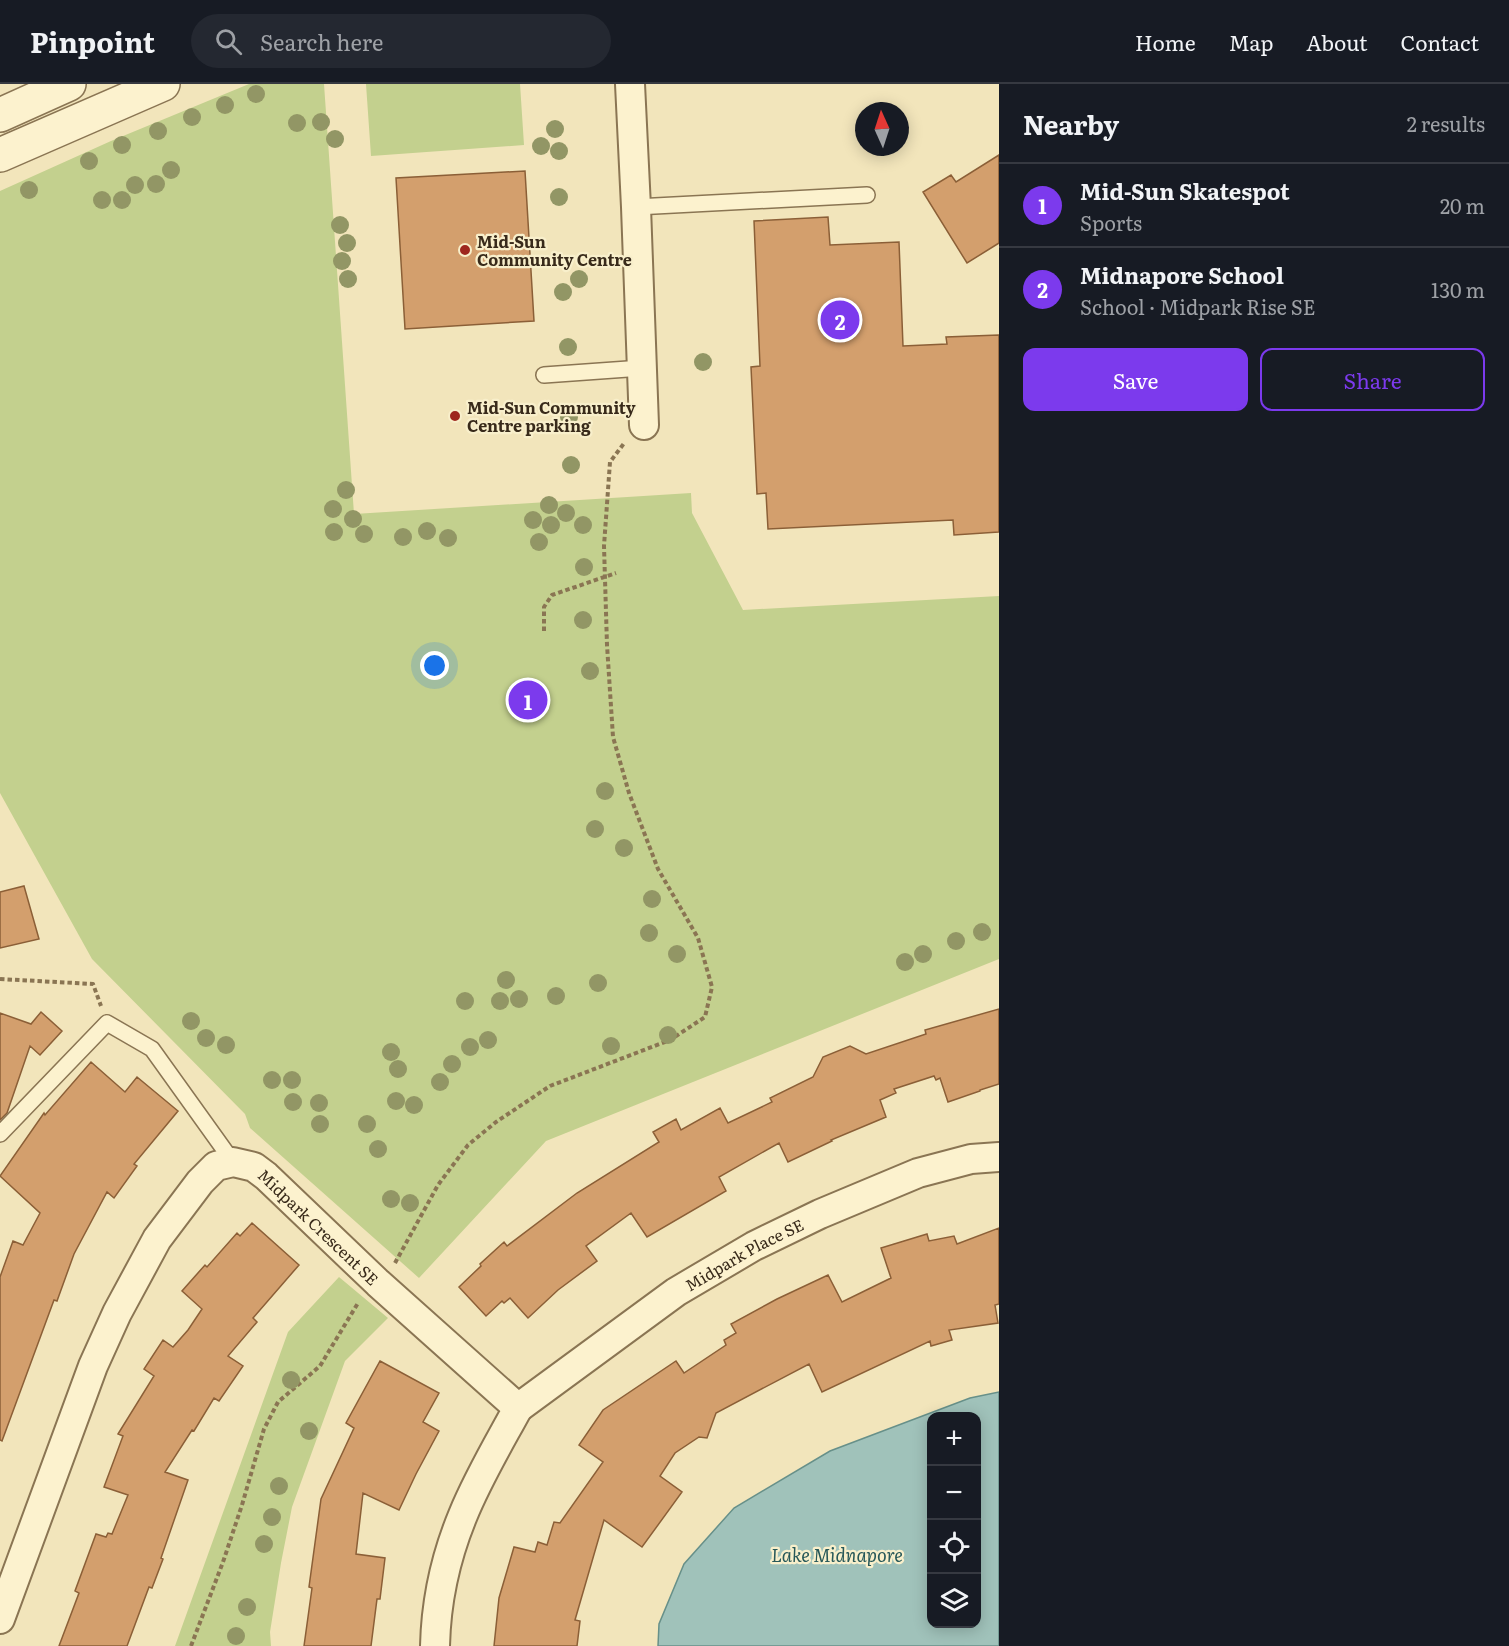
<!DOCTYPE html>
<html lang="en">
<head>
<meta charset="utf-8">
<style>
	:root { --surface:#171b24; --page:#242831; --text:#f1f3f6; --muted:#9ea1a6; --line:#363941; --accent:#7c3aed }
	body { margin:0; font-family:Literata,serif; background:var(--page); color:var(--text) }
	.controls { position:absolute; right:18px; bottom:18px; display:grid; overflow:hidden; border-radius:12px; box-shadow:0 3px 15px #0003 }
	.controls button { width:54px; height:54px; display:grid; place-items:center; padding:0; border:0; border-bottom:2px solid var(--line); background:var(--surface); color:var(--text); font:30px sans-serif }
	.compass { position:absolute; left:855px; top:18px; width:54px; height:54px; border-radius:50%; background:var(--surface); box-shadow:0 3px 15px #0003; rotate:357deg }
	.you { position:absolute; left:435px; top:582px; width:21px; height:21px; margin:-15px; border:4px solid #fff; border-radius:50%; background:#1a73e8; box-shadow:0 0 0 9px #1a73e833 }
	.badge { display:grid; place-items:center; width:39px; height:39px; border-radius:50%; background:var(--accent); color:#fff; font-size:20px; font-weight:700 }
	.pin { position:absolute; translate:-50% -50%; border:3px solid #fff; box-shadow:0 2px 6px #0006 }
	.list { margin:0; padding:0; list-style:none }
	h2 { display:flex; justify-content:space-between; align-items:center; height:78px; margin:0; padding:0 24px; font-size:26px }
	h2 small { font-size:20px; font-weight:400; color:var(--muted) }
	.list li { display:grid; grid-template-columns:39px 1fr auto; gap:18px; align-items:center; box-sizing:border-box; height:84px; padding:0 24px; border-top:2px solid var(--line) }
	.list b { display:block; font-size:22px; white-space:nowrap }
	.list p { margin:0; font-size:20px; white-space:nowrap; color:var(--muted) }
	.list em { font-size:20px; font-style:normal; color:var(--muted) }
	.actions { display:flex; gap:12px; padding:18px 24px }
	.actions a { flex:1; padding:14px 0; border:2px solid var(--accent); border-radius:12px; text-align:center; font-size:21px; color:var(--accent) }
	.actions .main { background:var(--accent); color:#fff }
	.icon { flex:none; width:33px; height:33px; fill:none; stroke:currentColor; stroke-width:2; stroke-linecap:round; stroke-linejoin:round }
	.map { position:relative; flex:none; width:999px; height:1562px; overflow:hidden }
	header { display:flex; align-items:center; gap:36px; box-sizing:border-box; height:84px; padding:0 30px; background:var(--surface); border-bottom:2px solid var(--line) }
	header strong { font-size:28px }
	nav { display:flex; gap:33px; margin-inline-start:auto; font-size:21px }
	.search { width:420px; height:54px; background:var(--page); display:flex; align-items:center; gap:15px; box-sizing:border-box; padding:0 21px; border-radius:33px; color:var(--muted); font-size:22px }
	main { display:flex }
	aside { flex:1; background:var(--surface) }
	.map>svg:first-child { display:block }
	.green { fill:#c3d08e }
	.water { fill:#a0c2ba; stroke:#679089; stroke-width:1.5; fill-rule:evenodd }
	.building { fill:#d39f6d; stroke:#8b5f37; stroke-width:1.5 }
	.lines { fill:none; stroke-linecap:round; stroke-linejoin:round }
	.service-casing { stroke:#8a7553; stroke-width:18 }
	.minor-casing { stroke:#8a7553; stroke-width:32 }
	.tertiary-casing { stroke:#8a7553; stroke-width:36 }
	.path { stroke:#8a7553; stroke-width:4; stroke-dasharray:4.5 3; stroke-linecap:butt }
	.service { stroke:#fcf2ce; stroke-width:15 }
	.minor { stroke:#fcf2ce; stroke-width:28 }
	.tertiary { stroke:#fcf2ce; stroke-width:33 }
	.tree { fill:#929665 }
	.poi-dot { fill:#9e271e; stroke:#f8efcb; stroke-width:2 }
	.labels { text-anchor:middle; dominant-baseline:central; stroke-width:4.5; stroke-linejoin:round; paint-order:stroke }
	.poi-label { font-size:16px; font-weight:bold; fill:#382a1a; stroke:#f8efcb; text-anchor:start }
	.street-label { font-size:16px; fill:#382a1a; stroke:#f8efcb }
	.water-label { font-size:18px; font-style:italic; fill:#275859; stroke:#f8efcb }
</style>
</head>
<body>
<header>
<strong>Pinpoint</strong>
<div class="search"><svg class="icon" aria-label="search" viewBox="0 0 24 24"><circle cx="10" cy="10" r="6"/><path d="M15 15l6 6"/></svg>Search here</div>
<nav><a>Home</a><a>Map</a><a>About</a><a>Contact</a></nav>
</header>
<main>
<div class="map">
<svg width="999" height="1562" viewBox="0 0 999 1562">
	<rect width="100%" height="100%" fill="#f2e5bb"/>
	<!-- green -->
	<path class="green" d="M249 0H324L354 430 691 409 692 429 743 526 999 512V875L546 1057 419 1194 250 1044 245 1030 92 875 0 709V107L111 57Z
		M366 0H520L524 61 371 72Z
		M339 1193 388 1234 345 1277 292 1423 281 1479 270 1548 271 1562H175L288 1248Z"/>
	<!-- water -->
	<path class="water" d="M999 1308V1562H658L659 1540 684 1480 734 1424 830 1367 970 1314ZM932 1332H976V1540H932Z"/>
	<!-- building -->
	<path class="building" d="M999 71V159L967 179 923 108 951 91 956 98Z
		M525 87 534 237 405 245 396 94Z
		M828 133 830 161 899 158 903 262 947 260 946 253 999 251V448L954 451 953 436 768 445 766 409 757 410 751 283 760 282 754 137Z
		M24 802 39 855 0 864V808Z
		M999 925V1000L980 1006V1007L948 1018 940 994 936 996 934 992 894 1005 896 1009 880 1016 886 1033 831 1056 832 1057 788 1078 779 1059 719 1093 726 1107 647 1153 631 1129 586 1162 597 1177 558 1206 528 1234 510 1214 504 1219 502 1217 486 1232 459 1203 481 1182 480 1180 504 1158 507 1162 577 1109 659 1058 653 1048 676 1035 681 1046 720 1024 728 1039 772 1018 770 1014 813 993 823 973 850 962 866 970 926 950 925 946Z
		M41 928 62 947 40 971 30 962 7 1029 0 1036V929L31 940Z
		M91 978 125 1008 137 993 178 1027 134 1080 137 1082 114 1114 107 1108 74 1170 57 1217 54 1216 2 1357 0 1356V1193L13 1157 23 1161 40 1129 0 1092 44 1029 45 1031Z
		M252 1139 299 1181 253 1234 257 1238 228 1272 243 1282 219 1317 214 1314 194 1347 192 1346 165 1388 188 1396 161 1474 163 1475 152 1504 149 1503 127 1562H59L79 1509 75 1507 96 1450 106 1453 108 1449 112 1450 128 1411 104 1403 123 1352 118 1350 154 1292 144 1285 163 1256 173 1263 188 1246 202 1225 182 1207 205 1181 207 1183 237 1149 240 1152Z
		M999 1144V1220L995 1221 998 1239 949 1246 952 1256 931 1262 930 1257 822 1308 809 1280 716 1329 707 1354 699 1353 675 1369 660 1392 682 1408 642 1463 604 1436 575 1536 580 1537 577 1562H494L499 1514 514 1463 535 1468 538 1458 547 1461 554 1438 560 1439 603 1378 579 1361 603 1326 676 1277 684 1289 726 1261 724 1256 736 1249 731 1240 777 1215 828 1191 842 1218 891 1194 881 1164 927 1150 929 1157 954 1152 957 1160Z
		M380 1277 439 1309 423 1338 439 1347 416 1390 399 1426 363 1409 356 1470 385 1474 380 1515H377L371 1562H304L312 1504 309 1503 321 1415 354 1344 346 1339Z"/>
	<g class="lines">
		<!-- service casing -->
		<g class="service-casing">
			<path id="service" d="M636 123 867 111
				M544 291 642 284
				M0 1050 107 939 152 965 233 1078"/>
		</g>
		<!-- minor casing -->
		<g class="minor-casing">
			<g id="minor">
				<path d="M630 0 636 123 644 341"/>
				<path id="s1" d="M518 1324 676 1208 754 1162 820 1130 918 1089 971 1075 999 1073"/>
				<path id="s2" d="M0 1535 93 1282 117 1229 157 1155 200 1098 216 1082 233 1078 254 1083 266 1092 378 1199 518 1324C499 1359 478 1394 463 1431 446 1472 436 1518 435 1562"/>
			</g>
		</g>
		<!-- tertiary casing -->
		<g class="tertiary-casing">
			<path id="tertiary" d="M0 31 69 0
				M0 71 163 0"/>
		</g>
		<!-- path -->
		<path class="path" d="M544 547V523L552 511 616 489
			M0 895 93 900 101 922
			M395 1179 438 1101 468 1061 496 1038 550 1002 670 956 705 933 712 903 698 854 658 785 629 709 613 653 607 561 604 462 610 378 625 358
			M191 1562 223 1478 242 1421 264 1345 278 1318 320 1282 358 1219"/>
		<!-- service -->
		<use href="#service" class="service"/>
		<!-- minor -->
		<use href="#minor" class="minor"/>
		<!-- tertiary -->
		<use href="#tertiary" class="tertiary"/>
	</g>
	<!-- trees -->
	<g class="tree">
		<circle cx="256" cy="10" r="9"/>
		<circle cx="225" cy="21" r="9"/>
		<circle cx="192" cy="33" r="9"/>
		<circle cx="321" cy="38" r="9"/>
		<circle cx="297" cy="39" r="9"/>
		<circle cx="555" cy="45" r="9"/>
		<circle cx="158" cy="47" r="9"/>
		<circle cx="335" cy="55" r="9"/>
		<circle cx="122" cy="61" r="9"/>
		<circle cx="541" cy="62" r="9"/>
		<circle cx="559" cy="67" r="9"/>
		<circle cx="89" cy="77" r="9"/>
		<circle cx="171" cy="86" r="9"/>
		<circle cx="156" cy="100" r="9"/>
		<circle cx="135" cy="101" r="9"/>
		<circle cx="29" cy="106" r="9"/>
		<circle cx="559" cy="113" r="9"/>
		<circle cx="102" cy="116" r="9"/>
		<circle cx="122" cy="116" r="9"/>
		<circle cx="340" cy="141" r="9"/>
		<circle cx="347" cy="159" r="9"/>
		<circle cx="342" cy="177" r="9"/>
		<circle cx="348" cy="195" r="9"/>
		<circle cx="579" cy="195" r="9"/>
		<circle cx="563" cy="208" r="9"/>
		<circle cx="568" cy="263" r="9"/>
		<circle cx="703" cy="278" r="9"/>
		<circle cx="569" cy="333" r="9"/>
		<circle cx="571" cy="381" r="9"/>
		<circle cx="346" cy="406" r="9"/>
		<circle cx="549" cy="421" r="9"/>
		<circle cx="333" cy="425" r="9"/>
		<circle cx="566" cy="429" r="9"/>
		<circle cx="353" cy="435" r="9"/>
		<circle cx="533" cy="436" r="9"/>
		<circle cx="551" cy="441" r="9"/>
		<circle cx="583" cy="441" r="9"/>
		<circle cx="427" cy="447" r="9"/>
		<circle cx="334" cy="448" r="9"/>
		<circle cx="364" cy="450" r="9"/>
		<circle cx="403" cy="453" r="9"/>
		<circle cx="448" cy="454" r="9"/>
		<circle cx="539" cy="458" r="9"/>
		<circle cx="584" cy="483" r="9"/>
		<circle cx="583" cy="536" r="9"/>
		<circle cx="590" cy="587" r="9"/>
		<circle cx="605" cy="707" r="9"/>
		<circle cx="595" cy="745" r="9"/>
		<circle cx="624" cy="764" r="9"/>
		<circle cx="652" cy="815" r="9"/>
		<circle cx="982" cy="848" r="9"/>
		<circle cx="649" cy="849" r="9"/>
		<circle cx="956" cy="857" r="9"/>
		<circle cx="677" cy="870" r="9"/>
		<circle cx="923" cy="870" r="9"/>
		<circle cx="905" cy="878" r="9"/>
		<circle cx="506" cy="896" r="9"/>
		<circle cx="598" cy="899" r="9"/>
		<circle cx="556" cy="912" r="9"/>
		<circle cx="519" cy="915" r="9"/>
		<circle cx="465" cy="917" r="9"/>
		<circle cx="500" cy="917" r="9"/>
		<circle cx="191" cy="937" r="9"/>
		<circle cx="668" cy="951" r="9"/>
		<circle cx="206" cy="954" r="9"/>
		<circle cx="488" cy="956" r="9"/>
		<circle cx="226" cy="961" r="9"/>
		<circle cx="611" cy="962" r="9"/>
		<circle cx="470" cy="963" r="9"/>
		<circle cx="391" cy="968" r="9"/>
		<circle cx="452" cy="980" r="9"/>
		<circle cx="398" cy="985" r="9"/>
		<circle cx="272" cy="996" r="9"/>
		<circle cx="292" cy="996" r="9"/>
		<circle cx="440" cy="998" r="9"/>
		<circle cx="396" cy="1017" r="9"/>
		<circle cx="293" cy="1018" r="9"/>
		<circle cx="319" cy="1019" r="9"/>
		<circle cx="414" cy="1021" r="9"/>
		<circle cx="320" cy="1040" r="9"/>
		<circle cx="367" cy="1040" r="9"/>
		<circle cx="378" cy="1065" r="9"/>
		<circle cx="391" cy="1115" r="9"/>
		<circle cx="410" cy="1119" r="9"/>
		<circle cx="291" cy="1296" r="9"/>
		<circle cx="309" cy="1347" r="9"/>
		<circle cx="279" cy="1402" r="9"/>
		<circle cx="272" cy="1433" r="9"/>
		<circle cx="264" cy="1460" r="9"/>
		<circle cx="247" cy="1523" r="9"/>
		<circle cx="236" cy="1552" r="9"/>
	</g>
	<!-- markers -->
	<g class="poi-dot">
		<circle cx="465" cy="166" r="6"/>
		<circle cx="455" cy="332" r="6"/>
	</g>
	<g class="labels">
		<!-- poi labels -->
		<g class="poi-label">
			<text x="477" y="157">Mid-Sun<tspan x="477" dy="18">Community Centre</tspan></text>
			<text x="467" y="323">Mid-Sun Community<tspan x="467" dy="18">Centre parking</tspan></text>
		</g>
		<!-- street labels -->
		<g class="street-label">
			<text stroke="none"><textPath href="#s2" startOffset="633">Midpark Crescent SE</textPath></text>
			<text stroke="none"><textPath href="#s1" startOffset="274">Midpark Place SE</textPath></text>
		</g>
		<!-- water labels -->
		<g class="water-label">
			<text x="837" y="1470">Lake Midnapore</text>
		</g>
	</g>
</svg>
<div class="controls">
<button>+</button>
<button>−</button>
<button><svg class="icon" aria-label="locate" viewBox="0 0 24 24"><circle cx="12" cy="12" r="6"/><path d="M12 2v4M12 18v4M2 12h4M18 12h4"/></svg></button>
<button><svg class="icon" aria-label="layers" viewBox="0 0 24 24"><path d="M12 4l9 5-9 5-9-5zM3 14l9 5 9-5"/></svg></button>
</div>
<svg class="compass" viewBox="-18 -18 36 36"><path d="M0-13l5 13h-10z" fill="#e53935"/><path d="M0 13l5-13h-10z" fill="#9ea1a6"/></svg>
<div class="you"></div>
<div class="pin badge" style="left:528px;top:616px">1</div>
<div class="pin badge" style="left:840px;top:236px">2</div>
</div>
<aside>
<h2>Nearby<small>2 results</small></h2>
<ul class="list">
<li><span class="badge">1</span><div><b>Mid-Sun Skatespot</b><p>Sports</p></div><em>20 m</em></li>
<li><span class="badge">2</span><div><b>Midnapore School</b><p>School · Midpark Rise SE</p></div><em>130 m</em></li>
</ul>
<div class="actions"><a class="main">Save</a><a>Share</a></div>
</aside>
</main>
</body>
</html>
